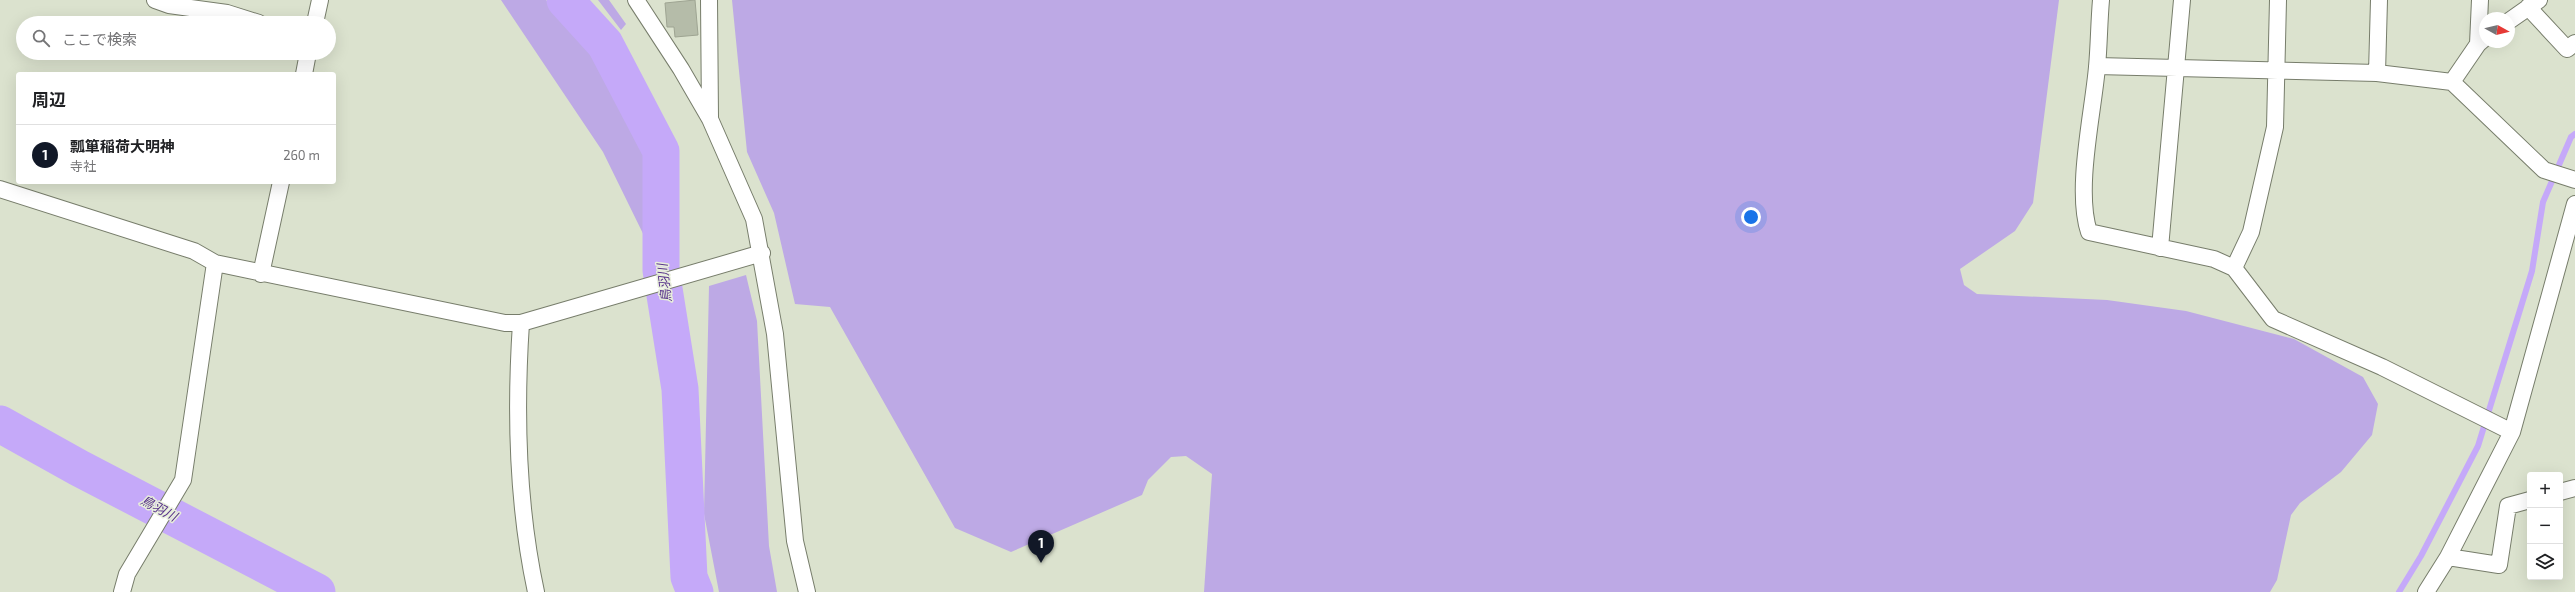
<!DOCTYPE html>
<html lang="ja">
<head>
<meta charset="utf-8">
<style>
	:root { --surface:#fff; --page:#f2f2f2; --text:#202124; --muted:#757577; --line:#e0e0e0; --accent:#111827 }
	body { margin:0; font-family:"Exo 2","Noto Sans JP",sans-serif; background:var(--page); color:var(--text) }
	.controls { position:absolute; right:12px; bottom:12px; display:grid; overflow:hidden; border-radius:4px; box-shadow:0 4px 16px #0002 }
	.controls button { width:36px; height:36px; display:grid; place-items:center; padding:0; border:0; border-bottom:1px solid var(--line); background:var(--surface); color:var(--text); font:20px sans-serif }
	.compass { position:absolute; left:2479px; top:12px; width:36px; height:36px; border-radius:50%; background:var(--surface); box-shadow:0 4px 16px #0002; rotate:98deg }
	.you { position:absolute; left:1751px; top:217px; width:14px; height:14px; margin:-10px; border:3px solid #fff; border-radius:50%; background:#1a73e8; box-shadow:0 0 0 6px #1a73e833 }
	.badge { display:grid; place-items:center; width:26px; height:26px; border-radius:50%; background:var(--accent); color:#fff; font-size:13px; font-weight:700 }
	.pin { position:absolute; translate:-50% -33px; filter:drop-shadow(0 1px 2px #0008) }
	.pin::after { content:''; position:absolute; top:21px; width:14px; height:12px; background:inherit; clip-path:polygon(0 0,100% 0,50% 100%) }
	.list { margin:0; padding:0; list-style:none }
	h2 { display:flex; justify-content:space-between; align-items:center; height:52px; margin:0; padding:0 16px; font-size:17px }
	h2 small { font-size:13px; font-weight:400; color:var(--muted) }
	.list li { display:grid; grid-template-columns:26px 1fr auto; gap:12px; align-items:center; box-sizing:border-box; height:60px; padding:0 16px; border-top:1px solid var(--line) }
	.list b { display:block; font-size:15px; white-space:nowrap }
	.list p { margin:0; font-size:13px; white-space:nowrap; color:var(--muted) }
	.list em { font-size:13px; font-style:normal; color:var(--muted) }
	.icon { flex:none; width:22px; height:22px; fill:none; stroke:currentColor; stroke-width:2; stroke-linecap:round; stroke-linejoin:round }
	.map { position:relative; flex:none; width:2575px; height:592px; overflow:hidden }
	.search { position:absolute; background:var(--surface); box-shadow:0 4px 16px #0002; left:16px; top:16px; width:320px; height:44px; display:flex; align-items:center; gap:10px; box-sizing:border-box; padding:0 14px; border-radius:22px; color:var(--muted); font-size:15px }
	.panel { position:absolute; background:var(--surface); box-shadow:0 4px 16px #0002; left:16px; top:72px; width:320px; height:112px; border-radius:4px }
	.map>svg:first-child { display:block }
	.green { fill:#bda9e5 }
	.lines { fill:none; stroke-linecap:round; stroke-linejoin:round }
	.stream { stroke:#c5a9f9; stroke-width:6 }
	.river { stroke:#c5a9f9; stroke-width:37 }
	.building { fill:#b5bca9; stroke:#9ea492 }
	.street-casing { stroke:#777d6b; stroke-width:18 }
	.street { stroke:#fff; stroke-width:16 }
	.labels { text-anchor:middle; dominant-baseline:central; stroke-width:3; stroke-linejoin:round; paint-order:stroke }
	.water-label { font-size:13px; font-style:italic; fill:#57318b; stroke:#e8efdb }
</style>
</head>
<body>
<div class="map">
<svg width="2575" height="592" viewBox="0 0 2575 592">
	<rect width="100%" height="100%" fill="#dbe2ce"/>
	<!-- green -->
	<path class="green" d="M501 0H546L575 33 614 88 651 167 658 202 653 254 603 152Z
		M598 0H609L626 24 621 30Z
		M732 0H2059L2033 203 2015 231 1960 269 1964 285 1977 294 2107 300 2186 311 2294 339 2363 377 2378 404 2372 435 2341 472 2300 503 2291 515 2277 580 2270 592H1204L1212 474 1186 456 1171 457 1148 480 1142 495 1011 552 955 528 830 307 795 304 774 213 747 152Z
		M746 275 757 321 769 546 777 592H719L704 514 709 286Z"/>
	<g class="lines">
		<!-- stream -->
		<path class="stream" d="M2399 592 2421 556 2478 446 2532 271 2543 202 2571 137 2575 134"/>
		<!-- river -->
		<path class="river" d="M565 0 605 44 661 151V270L680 389 689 577 695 592
			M0 424 79 468 317 592"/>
	</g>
	<!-- building -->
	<path class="building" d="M695 0 698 35 675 37 674 27H667L665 3Z"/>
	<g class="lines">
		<!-- street casing -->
		<g class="street-casing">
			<path id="street" d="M155 0 169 5 227 13 259 23
				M636 0 681 69 710 119 754 219 775 334 795 541 807 592
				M709 0 710 117
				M2101 0C2099 23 2099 45 2097 67 2093 113 2075 190 2089 232L2214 259 2234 268 2273 319 2382 367 2512 432
				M2528 7 2567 49 2575 43
				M2509 21 2539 0
				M315 23 320 0
				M2478 44 2480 0
				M2097 66 2377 73 2452 82 2544 170 2575 180
				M2377 73 2379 0
				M304 74 308 53
				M2452 82 2478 44 2485 38
				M0 189 194 251 215 263 505 323H521L762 253
				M2160 248 2182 0
				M2234 268 2251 232 2275 127 2278 0
				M261 274 281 182
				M521 323C515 413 517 504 536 592
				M2560 492 2575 488
				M2448 557 2499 565 2508 506 2530 500
				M122 592 127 574 183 480 215 263
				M2426 592 2448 557 2512 432 2575 204"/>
		</g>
		<!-- street -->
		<use href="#street" class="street"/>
	</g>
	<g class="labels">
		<!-- water labels -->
		<g class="water-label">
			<text transform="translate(664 283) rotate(-97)">鳥羽川</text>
			<text transform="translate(159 508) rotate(28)">鳥羽川</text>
		</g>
	</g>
</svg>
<div class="controls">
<button>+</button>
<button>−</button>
<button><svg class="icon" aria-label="layers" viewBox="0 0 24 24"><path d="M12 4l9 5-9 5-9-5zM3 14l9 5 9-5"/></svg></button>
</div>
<svg class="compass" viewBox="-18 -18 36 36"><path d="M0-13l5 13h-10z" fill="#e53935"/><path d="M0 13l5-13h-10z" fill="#757577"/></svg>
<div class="you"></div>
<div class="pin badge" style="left:1041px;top:563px">1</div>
<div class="search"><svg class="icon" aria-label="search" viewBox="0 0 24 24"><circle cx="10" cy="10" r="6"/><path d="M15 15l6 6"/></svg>ここで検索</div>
<section class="panel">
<h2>周辺<small></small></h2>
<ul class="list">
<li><span class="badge">1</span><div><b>瓢箪稲荷大明神</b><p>寺社</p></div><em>260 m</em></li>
</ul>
</section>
</div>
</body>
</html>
